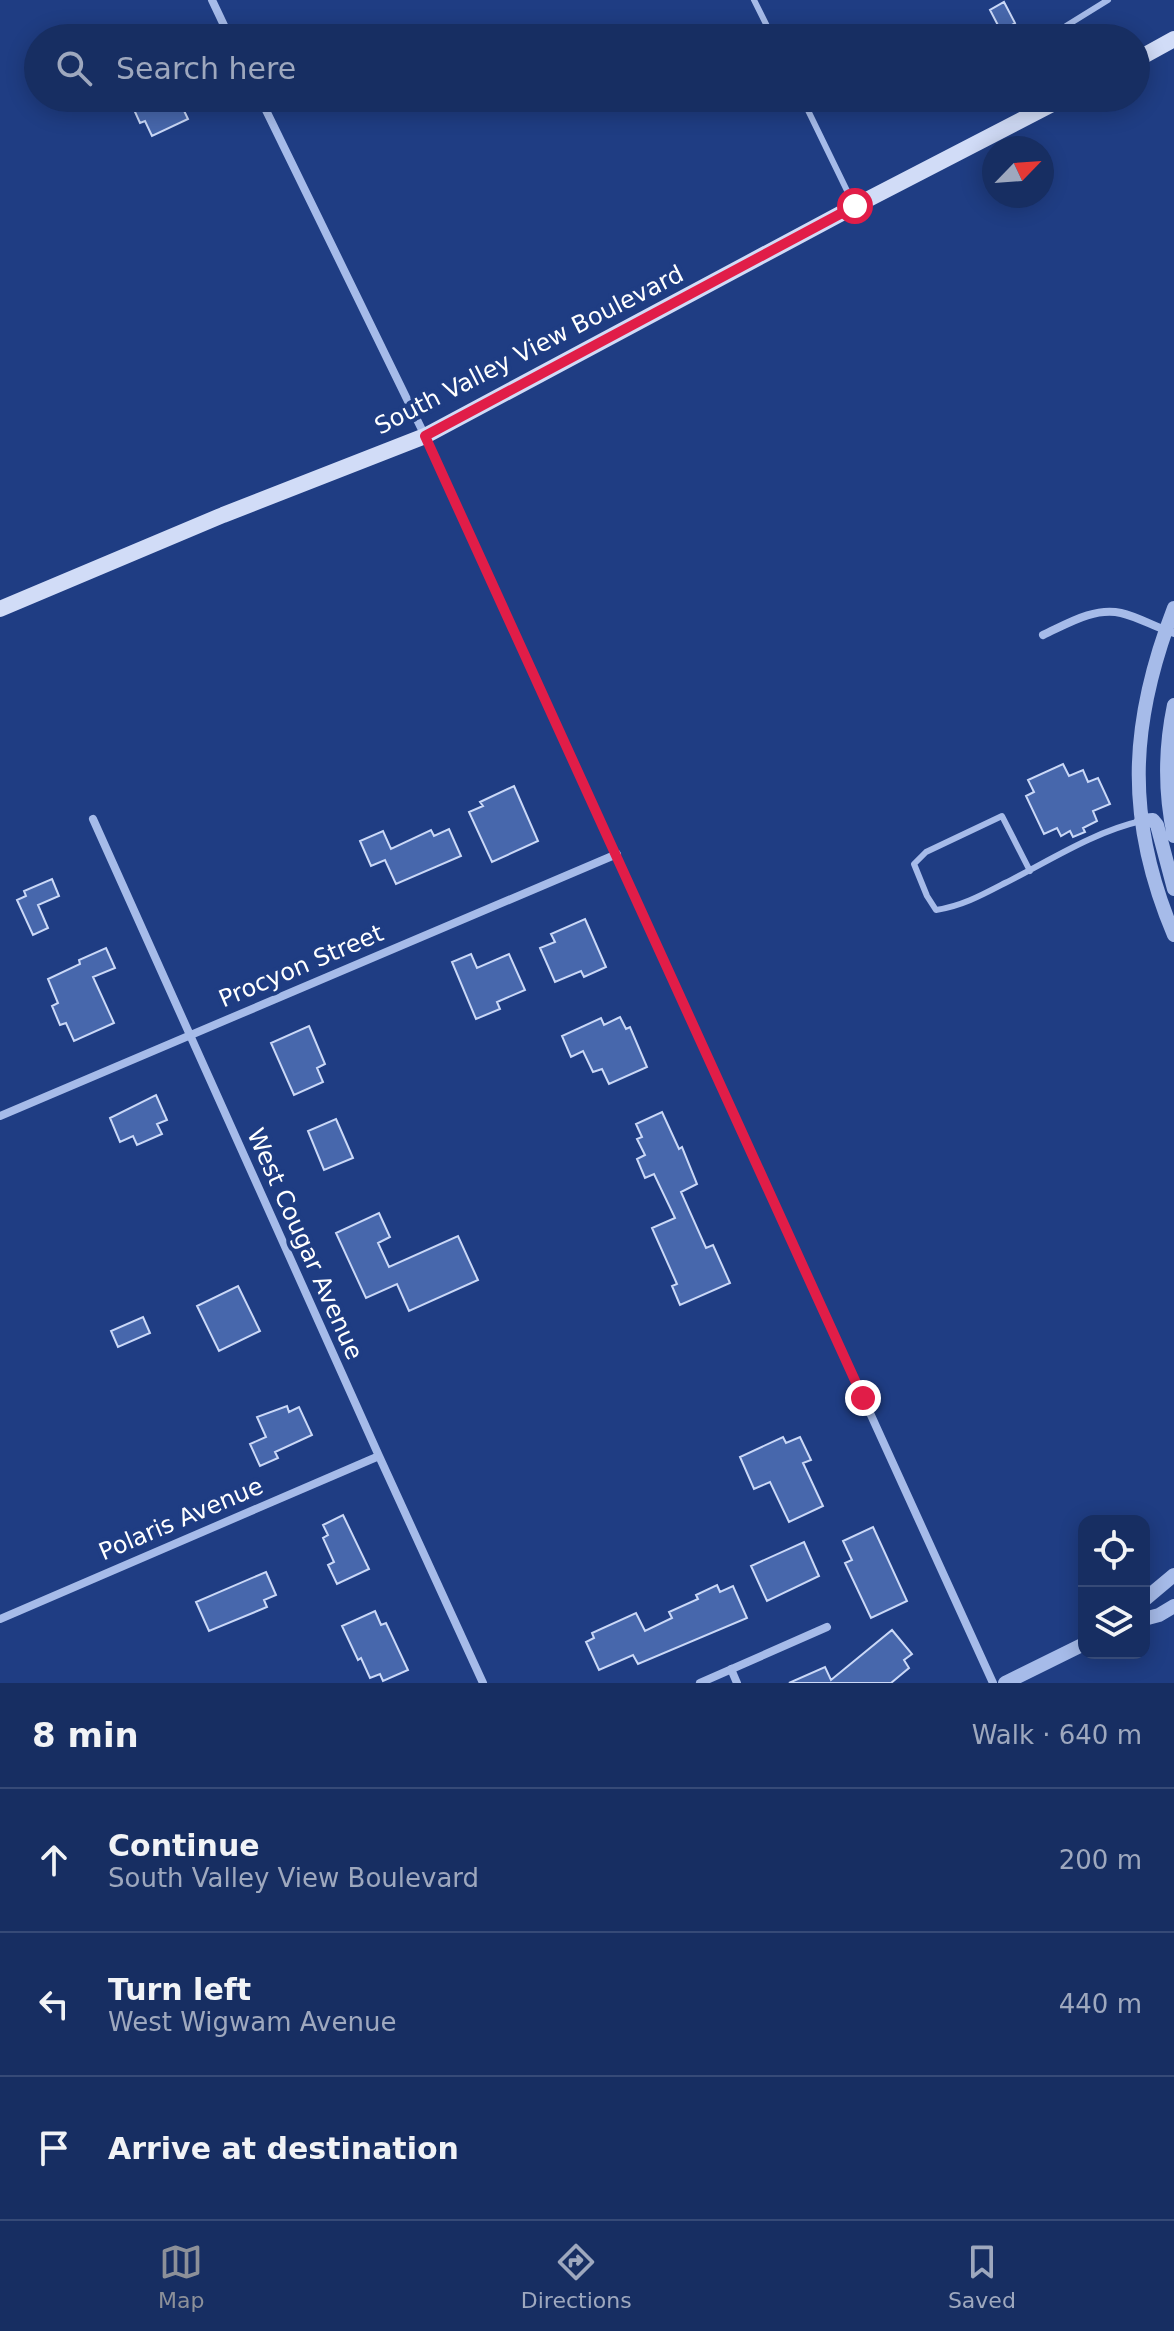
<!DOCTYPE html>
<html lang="en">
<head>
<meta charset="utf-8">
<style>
	:root { --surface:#172e62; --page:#203668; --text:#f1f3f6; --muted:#9ea8be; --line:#364a77; --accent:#8c9099 }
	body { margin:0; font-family:"DejaVu Sans",sans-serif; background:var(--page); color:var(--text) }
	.controls { position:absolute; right:24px; bottom:24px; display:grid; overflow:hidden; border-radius:16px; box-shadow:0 4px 20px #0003 }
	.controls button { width:72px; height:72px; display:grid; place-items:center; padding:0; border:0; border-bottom:2px solid var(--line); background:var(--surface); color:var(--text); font:40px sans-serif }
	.compass { position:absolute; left:982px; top:136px; width:72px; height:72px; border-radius:50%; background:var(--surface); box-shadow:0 4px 20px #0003; rotate:65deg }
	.stop { position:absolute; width:24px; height:24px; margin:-18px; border:6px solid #e11d48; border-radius:50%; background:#fff }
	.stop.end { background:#e11d48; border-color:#fff; box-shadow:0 2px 8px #0008 }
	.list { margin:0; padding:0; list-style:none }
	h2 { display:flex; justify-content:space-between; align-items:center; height:104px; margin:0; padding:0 32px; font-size:34px }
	h2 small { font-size:26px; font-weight:400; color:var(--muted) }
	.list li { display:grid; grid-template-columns:52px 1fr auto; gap:24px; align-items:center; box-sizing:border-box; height:144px; padding:0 32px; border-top:2px solid var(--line) }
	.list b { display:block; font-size:30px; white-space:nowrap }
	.list p { margin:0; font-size:26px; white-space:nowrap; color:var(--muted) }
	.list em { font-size:26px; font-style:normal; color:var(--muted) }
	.icon { flex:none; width:44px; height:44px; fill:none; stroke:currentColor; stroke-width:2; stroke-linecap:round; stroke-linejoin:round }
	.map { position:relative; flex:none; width:1174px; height:1683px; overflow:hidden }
	.search { position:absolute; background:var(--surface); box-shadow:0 4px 20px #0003; left:24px; right:24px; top:24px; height:88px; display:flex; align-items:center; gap:20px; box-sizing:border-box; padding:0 28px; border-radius:44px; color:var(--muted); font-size:30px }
	.sheet { height:536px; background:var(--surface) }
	nav { display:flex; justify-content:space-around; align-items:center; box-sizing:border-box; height:112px; border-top:2px solid var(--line); background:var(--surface); font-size:22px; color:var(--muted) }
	nav a { display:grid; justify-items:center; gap:4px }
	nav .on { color:var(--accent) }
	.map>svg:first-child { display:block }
	.building { fill:#4767ac; stroke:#cad8f7; stroke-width:2 }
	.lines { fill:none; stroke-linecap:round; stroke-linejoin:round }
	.service { stroke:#a6bbe9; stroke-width:6 }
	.minor { stroke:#a6bbe9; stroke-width:8 }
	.tertiary { stroke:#a6bbe9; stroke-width:14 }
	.secondary { stroke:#d1dcf7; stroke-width:16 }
	.route { stroke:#e11d48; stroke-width:10 }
	.labels { text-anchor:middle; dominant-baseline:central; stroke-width:8; stroke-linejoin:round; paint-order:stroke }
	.street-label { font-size:24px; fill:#fff; stroke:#1f3d83 }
</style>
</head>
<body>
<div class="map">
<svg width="1174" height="1683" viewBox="0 0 1174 1683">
	<rect width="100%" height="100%" fill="#1f3d83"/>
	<!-- building -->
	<path class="building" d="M1004 2 1015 23 1001 31 990 10Z
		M142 98H178L188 119 152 136 145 121 140 123 131 103Z
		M1063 764 1069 776 1083 770 1088 782 1098 778 1110 804 1093 811 1097 821 1083 828 1085 832 1073 837 1070 831 1061 836 1057 828 1044 834 1026 796 1034 792 1028 780Z
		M514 786 538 841 492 862 469 812 483 806 480 802Z
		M449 829 461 856 396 884 385 860 371 866 360 841 383 831 391 849 431 830 434 836Z
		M52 879 59 896 38 905 48 928 33 935 17 900 26 896 24 891Z
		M585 919 606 967 584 977 581 971 555 982 540 948 555 942 551 934Z
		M106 948 115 968 93 977 114 1023 74 1041 66 1023 60 1025 52 1006 58 1003 48 979 80 964 79 960Z
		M471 954 477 968 509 954 525 990 497 1002 500 1009 476 1019 452 962Z
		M620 1017 626 1029 630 1027 647 1067 609 1084 602 1069 593 1072 583 1051 571 1057 562 1036 601 1018 604 1025Z
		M309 1026 325 1064 317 1068 323 1082 294 1095 271 1043Z
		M156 1095 167 1120 157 1124 162 1134 137 1145 133 1136 120 1142 110 1118Z
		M662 1112 679 1149 682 1147 697 1184 681 1192 706 1248 713 1245 730 1283 680 1305 672 1286 677 1284 652 1228 675 1218 654 1174 645 1178 637 1159 645 1155 637 1139 642 1137 636 1124Z
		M336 1119 353 1158 324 1170 308 1131Z
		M379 1213 390 1237 378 1243 389 1267 458 1236 478 1280 409 1311 397 1284 366 1298 336 1233Z
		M238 1286 260 1331 219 1351 197 1306Z
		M143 1317 150 1333 118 1347 111 1331Z
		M287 1406 289 1412 299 1407 312 1435 275 1452 278 1458 260 1466 250 1444 266 1437 257 1417Z
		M783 1437 786 1443 800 1437 811 1460 803 1463 823 1506 789 1522 770 1482 754 1489 740 1457Z
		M343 1515 369 1569 337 1584 328 1565 334 1562 323 1538 328 1535 323 1525Z
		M873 1527 907 1601 871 1618 845 1563 852 1560 843 1541Z
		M804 1542 819 1576 767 1601 751 1566Z
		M266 1572 276 1595 264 1600 267 1607 209 1631 196 1602Z
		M717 1585 720 1592 733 1586 747 1618 638 1664 633 1655 599 1670 586 1642 594 1638 592 1633 636 1613 645 1631 672 1618 669 1612 698 1599 696 1595Z
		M375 1611 381 1625 386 1623 408 1670 383 1681 380 1674 370 1678 361 1658 358 1660 342 1626Z
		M892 1630 912 1654 904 1660 909 1668 891 1683H789L825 1667 831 1680Z"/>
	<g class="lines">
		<!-- service -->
		<path class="service" d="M754 0 773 38
			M1066 26 1108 0
			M802 98 853 203
			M1030 871 1002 816 926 852 914 864 927 896 936 910C962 906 982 895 1005 883 1049 861 1093 832 1141 821"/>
		<!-- minor -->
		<path class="minor" d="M212 0 230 38
			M260 98 425 436 993 1683
			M1043 635C1067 624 1094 607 1121 613 1139 617 1156 628 1174 633
			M93 819 379 1456 483 1683
			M0 1116 617 854
			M0 1619 379 1456
			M731 1669 737 1683
			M700 1683 827 1627"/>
		<!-- tertiary -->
		<path class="tertiary" d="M1174 608C1129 724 1125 819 1174 935
			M1174 705C1165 748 1165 794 1174 836
			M1141 821 1153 820 1157 825 1174 889
			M1144 1600 1174 1575
			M1144 1619 1159 1615 1174 1606
			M1005 1683 1084 1644"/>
		<!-- secondary -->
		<path class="secondary" d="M1136 60 1174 39
			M0 609 223 515 425 436 855 206 1064 98"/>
	</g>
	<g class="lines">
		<!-- route -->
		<path class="route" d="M855 206 425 436 863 1398"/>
	</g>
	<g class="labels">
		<!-- street labels -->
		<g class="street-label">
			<text transform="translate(529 350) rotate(-27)">South Valley View Boulevard</text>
			<text transform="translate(301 966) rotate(-23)">Procyon Street</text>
			<text transform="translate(305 1244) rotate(66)">West Cougar Avenue</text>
			<text transform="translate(181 1519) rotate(-23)">Polaris Avenue</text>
		</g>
	</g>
</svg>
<div class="controls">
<button><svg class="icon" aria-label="locate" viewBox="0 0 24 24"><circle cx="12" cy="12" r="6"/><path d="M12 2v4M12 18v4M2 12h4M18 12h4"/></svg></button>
<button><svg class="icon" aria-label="layers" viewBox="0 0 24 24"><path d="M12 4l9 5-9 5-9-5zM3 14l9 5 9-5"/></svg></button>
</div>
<svg class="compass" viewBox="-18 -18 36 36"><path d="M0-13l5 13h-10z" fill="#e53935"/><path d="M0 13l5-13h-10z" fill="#9ea8be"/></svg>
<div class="stop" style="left:855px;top:206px"></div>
<div class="stop end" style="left:863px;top:1398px"></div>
<div class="search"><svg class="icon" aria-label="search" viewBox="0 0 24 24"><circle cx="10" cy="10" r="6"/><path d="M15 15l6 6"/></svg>Search here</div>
</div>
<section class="sheet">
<h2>8 min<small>Walk · 640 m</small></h2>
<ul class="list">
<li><svg class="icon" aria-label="ahead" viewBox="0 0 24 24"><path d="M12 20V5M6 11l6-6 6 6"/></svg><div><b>Continue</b><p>South Valley View Boulevard</p></div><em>200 m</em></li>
<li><svg class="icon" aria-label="left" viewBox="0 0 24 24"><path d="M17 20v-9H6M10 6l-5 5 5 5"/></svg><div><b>Turn left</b><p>West Wigwam Avenue</p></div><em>440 m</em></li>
<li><svg class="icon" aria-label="arrive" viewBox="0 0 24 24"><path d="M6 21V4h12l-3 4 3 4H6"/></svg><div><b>Arrive at destination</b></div></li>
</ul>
</section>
<nav>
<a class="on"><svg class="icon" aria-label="map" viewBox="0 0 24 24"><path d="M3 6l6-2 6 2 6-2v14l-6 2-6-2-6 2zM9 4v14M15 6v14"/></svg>Map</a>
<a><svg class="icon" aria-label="directions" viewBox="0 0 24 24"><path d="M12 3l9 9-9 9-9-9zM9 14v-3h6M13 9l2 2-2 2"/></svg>Directions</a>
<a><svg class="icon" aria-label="saved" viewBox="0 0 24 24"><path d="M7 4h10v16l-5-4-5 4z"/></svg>Saved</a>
</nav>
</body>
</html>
